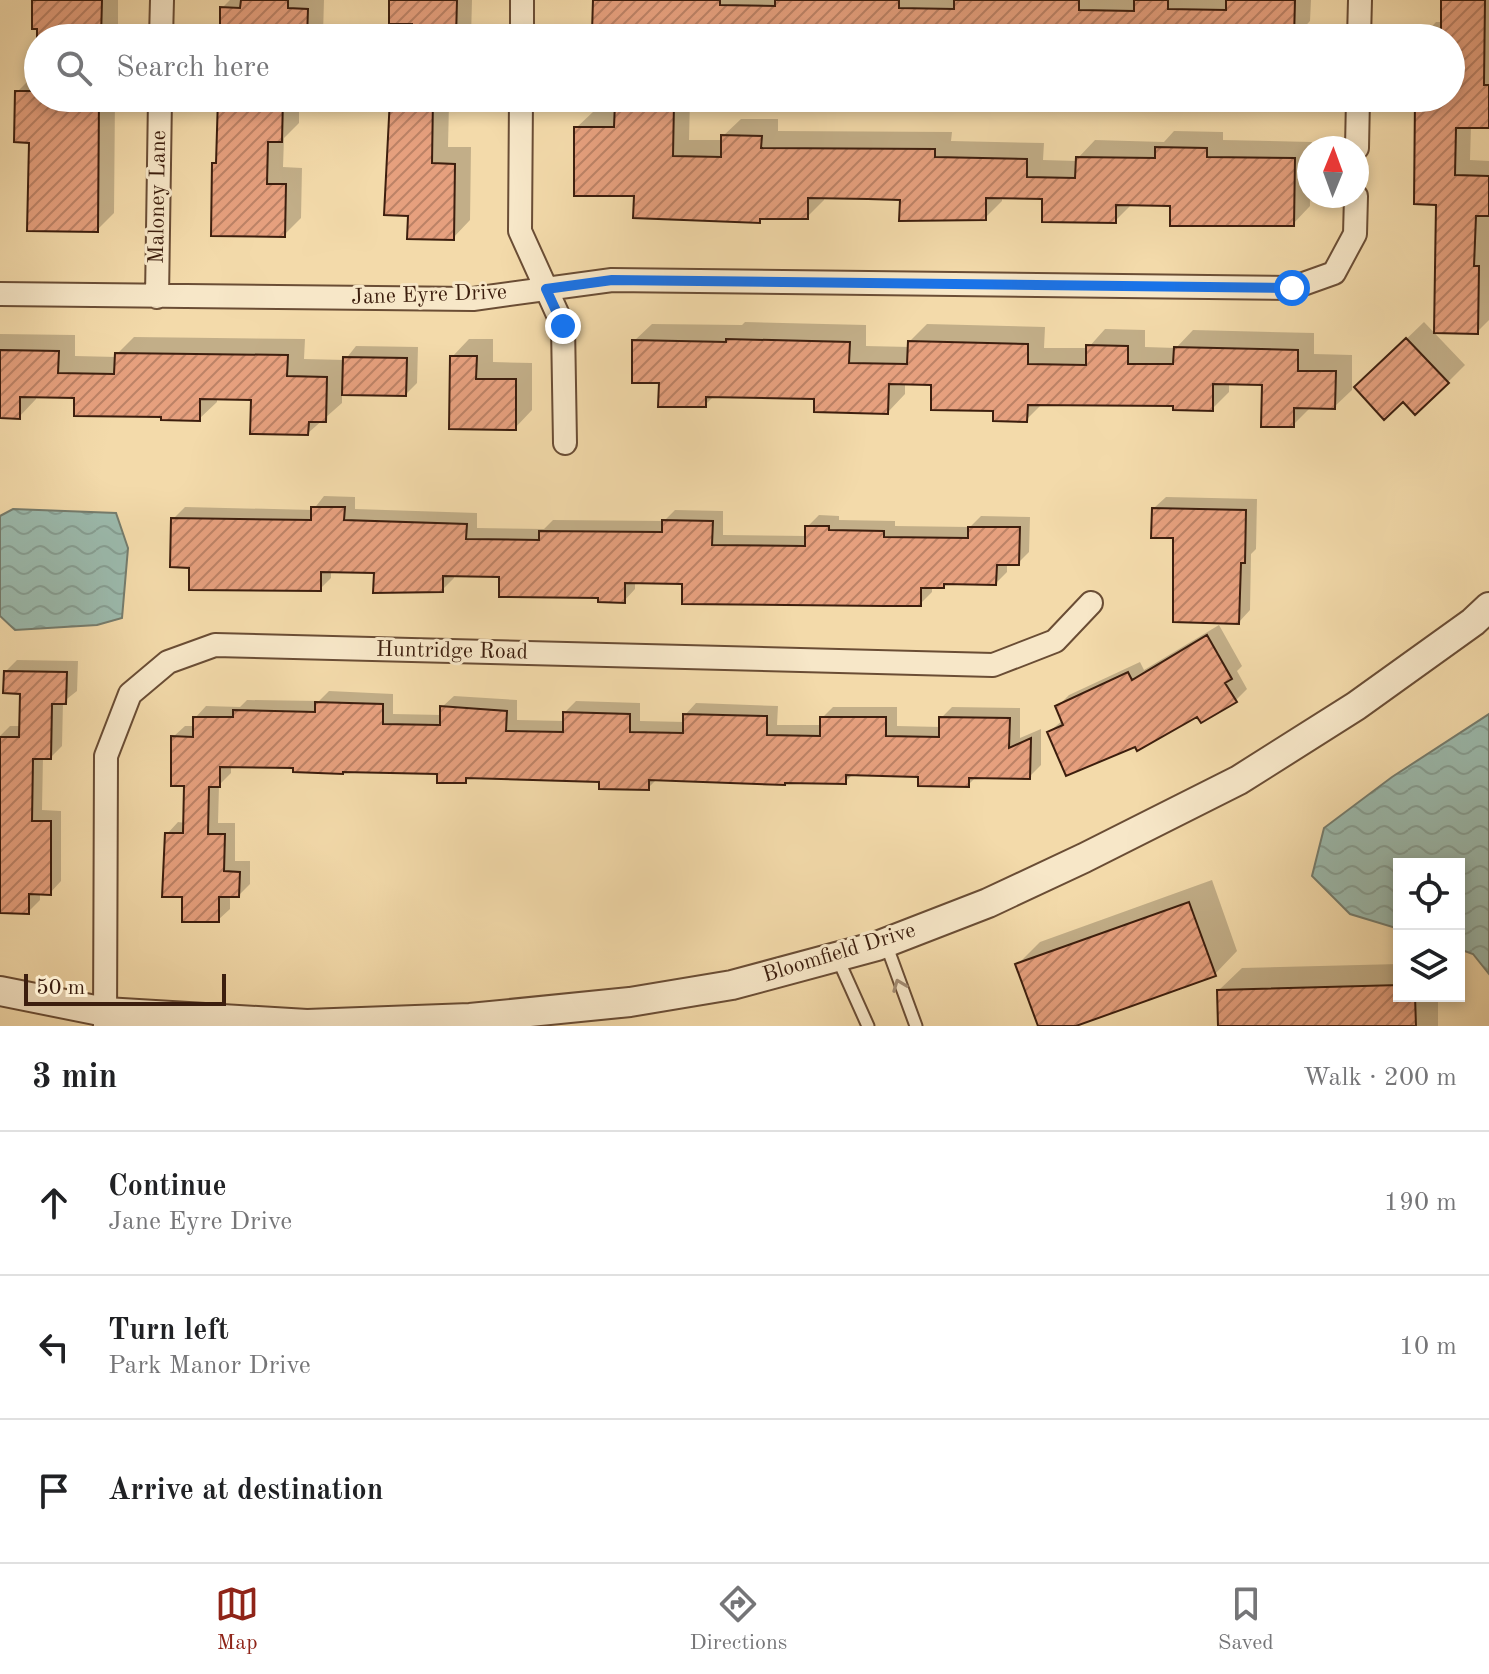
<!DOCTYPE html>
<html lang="en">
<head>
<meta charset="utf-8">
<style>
	:root { --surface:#fff; --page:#f2f2f2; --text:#202124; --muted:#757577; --line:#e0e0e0; --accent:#8f2418 }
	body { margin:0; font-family:"Old Standard TT",serif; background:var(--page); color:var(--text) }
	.controls { position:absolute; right:24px; bottom:24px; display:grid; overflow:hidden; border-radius:0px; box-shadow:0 4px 12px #0003 }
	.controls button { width:72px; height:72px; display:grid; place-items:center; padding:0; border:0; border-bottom:2px solid var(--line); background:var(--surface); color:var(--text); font:40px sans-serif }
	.compass { position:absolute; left:1297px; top:136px; width:72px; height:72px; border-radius:50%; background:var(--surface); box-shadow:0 4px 12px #0003; rotate:1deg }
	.scale { position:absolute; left:24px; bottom:20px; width:202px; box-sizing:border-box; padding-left:8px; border:4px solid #3c1e0e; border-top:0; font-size:22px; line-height:28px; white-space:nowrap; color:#3c1e0e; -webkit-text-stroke:6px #f7e7c8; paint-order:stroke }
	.stop { position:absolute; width:24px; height:24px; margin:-18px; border:6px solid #1a73e8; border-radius:50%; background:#fff }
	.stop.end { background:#1a73e8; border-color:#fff; box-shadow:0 2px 8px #0008 }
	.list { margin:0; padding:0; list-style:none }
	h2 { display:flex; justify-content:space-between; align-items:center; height:104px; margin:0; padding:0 32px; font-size:34px }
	h2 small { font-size:26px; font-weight:400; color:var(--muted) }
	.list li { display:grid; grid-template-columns:52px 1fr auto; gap:24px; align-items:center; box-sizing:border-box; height:144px; padding:0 32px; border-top:2px solid var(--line) }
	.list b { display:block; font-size:30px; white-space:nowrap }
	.list p { margin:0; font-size:26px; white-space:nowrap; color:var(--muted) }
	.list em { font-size:26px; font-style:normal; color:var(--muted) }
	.icon { flex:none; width:44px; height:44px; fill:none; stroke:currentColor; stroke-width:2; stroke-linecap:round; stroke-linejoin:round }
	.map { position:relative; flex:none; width:1489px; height:1026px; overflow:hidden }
	.search { position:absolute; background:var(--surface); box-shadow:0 4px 12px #0003; left:24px; right:24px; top:24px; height:88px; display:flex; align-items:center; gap:20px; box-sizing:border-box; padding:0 28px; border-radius:44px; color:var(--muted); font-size:30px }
	.sheet { height:536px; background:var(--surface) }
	nav { display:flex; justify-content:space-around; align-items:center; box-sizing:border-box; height:112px; border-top:2px solid var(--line); background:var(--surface); font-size:22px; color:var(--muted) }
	nav a { display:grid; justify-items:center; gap:4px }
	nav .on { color:var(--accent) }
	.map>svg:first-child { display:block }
	.water { fill:url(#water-waves); stroke:#757c6d; stroke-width:2 }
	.shadow { fill:#0003 }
	.building { fill:url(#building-hatch); stroke:#3c1e0e; stroke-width:2 }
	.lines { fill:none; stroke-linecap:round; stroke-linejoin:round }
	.service-casing { stroke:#6a4d35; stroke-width:15 }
	.minor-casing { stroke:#6a4d35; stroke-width:26 }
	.tertiary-casing { stroke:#6a4d35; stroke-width:32 }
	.service { stroke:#f7e7c8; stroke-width:11 }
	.minor { stroke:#f7e7c8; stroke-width:22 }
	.tertiary { stroke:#f7e7c8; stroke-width:28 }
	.oneway { stroke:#a38d74 }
	.route { stroke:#1a73e8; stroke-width:10 }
	.labels { text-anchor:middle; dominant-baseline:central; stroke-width:6; stroke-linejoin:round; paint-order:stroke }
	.street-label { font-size:22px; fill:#3c1e0e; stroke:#f7e7c8 }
</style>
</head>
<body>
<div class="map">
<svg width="1489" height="1026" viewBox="0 0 1489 1026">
	<defs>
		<pattern id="water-waves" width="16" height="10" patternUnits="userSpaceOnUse" patternTransform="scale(2)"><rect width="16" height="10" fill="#9bbaad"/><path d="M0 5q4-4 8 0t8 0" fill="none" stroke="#869f94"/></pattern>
		<pattern id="building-hatch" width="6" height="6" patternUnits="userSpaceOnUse" patternTransform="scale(2)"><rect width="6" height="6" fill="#e6a07e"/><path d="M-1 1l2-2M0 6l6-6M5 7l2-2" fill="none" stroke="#bc8266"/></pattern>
	</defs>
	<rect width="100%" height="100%" fill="#f3daaa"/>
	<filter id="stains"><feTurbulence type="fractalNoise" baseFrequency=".0025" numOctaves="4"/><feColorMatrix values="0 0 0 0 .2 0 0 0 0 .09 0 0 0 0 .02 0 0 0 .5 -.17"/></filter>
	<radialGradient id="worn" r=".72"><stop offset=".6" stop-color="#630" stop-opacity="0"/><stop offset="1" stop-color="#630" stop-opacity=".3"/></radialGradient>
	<!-- water -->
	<path class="water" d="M13 509 116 513 128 548 122 618 97 625 15 630 0 616V516Z
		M1489 714V974L1473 954 1459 949V864H1399V929L1350 914 1312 876 1324 828 1392 777Z"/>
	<!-- shadow -->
	<path class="shadow" d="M34 0H118V33L113 38H39Z
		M230 0H324L323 34 319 38H222V8Z
		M391 0H472L471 38H414V22Z
		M595 0H1311L1310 21 1294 38H866V29H833L828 38H616L617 30Z
		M1443 0H1489V126H1471L1470 160 1489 161V320L1477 332 1438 203 1419 98H1451V38H1421L1436 22H1443Z
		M34 75H38V98H115L114 213 97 230 31 141 17 92Z
		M220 98H299V123L284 138 283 167 302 168 301 218 284 235 214 164 219 159Z
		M391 98H458L453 103H449L448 147H471L470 220 453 238 410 214Z
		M622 98H690L689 140H723V136L741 119H778V131L952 132 951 141 1044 143 1043 160 1077 161 1078 158 1095 140 1164 142 1174 131 1223 132V140L1312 142 1311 148H1309L1310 206 1293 224 1172 204 1133 203 1115 221 1044 197H1002V201L985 218 902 198 824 197V200L807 217H763L759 221 636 194 576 128 594 111H617V104Z
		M745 322 866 325V346L910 347V341L927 324 1045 327 1044 348H1088L1105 329 1145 330V347L1176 348 1193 330 1314 333V354L1352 355V390L1334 407H1311L1293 425 1264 383 1229 382V392L1212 409 1175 404 1043 403 1026 420 933 383H905V394L888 412 816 397 715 395 705 405 661 382 634 341 652 324 742 325Z
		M1424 322 1465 365 1448 382 1403 399 1374 370Z
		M0 334 75 335V356L117 357V354L134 337 305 339 304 359 345 360 356 346 418 347 417 383 406 394 342 393V403L308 433 253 398 217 397V402L199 419 163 415 76 396 36 395V399L19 417 0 416Z
		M469 339H493V362L532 363V410L515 428 452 357Z
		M324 496 355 497V509L477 513V528L544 529 553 520 664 521 675 510 723 511V535L807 536V527L819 515 839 516V520L895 521V526L970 527 981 516 1030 517 1029 552 1018 563H1007V572L996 583 947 582 943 586H932V592L920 604 684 582H635V589L624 601 501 575 454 574V578L442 590 376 571 331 570V578L320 589 191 566 173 519 185 507 313 510Z
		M1166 497 1257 499 1256 549 1251 554 1250 610 1239 622 1154 508Z
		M1219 625 1242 666 1237 671 1247 689 1236 700 1198 715 1136 745 1049 732 1063 720 1058 706 1069 695 1140 662 1144 670Z
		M17 660 78 661 77 691 63 702 62 746 51 757H43L42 810 61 811V881L50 893H40V900L28 912 0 911V736L10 726H22V692L6 671Z
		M329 691 393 694V714L442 715V707L454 696 517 700V720L565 721V712L576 701 640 703V721L685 722V715L696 703 778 706 777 725H822V718L833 707H897V726L941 727V718L952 707 1020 708V738L1041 729V765L1029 777 977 776 968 785 920 775 854 773 845 782 657 779 648 788 601 780 470 776 465 781 439 772 231 765V773L219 785 218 823H235V861H250V884L239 895H230V909L218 920 184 895 167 834 178 822 186 823V784L173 737 185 726H195V718L206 706 240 707 247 700 319 701Z
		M1212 880 1237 951 1215 974 1070 1026H1040L1017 965 1040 942Z
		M1399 964V996H1438V1026H1220L1219 990 1242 968Z"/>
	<!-- building -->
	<path class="building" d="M32 0H102L101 38H37V29H32Z
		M241 0H288V8L308 9 307 38H220V7L240 8Z
		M389 0H457L456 38H412V24H389Z
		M593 0H720V5L775 6V0H899V8L954 9V0H1079V10L1134 11V0H1168V9L1226 10V0H1295L1294 38H864V31H817V38H614L615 32H592Z
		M1441 0H1485L1484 85H1489V128H1456L1455 175 1489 176V216H1476L1474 266H1479L1478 334 1434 333 1436 205 1414 204 1415 98H1451V38H1441Z
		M15 91H38V98H99L98 232 27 231 29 143 14 142Z
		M218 98H283L282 142H268L267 184H286L285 237 211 236 212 163H216Z
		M390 98H433L432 163 455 164 454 240 407 239 408 216 384 215Z
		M615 103H674L673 156 721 157V135L762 136 761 148 935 149V157L1027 159V177L1075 178 1076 157 1155 158V147L1207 148V157L1295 158 1294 226H1170V206L1116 205V223L1042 222V199L986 198V220L899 221 900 200 868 199 808 198V219H760V223L633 218 634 196H574V127H614Z
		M1406 338 1449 383 1415 415 1403 402 1384 420 1354 387Z
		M726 339 850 342 849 363 907 364 908 341 1028 344V364L1086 365V345L1128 346V364H1173L1174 347 1298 350V371H1336L1335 409 1294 408V427H1261L1262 385 1213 384V411L1173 410V406L1028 405 1027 422 993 421V411L931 410V385L889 384 888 414 814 412V399L706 397V407H658L659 383H632V340L726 342Z
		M0 350 59 351 58 373 114 374 115 353 288 355 287 376 327 377 326 422H309L308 435 250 434 251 400 200 399V421L161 420V417L74 416V398L20 397V419L0 418Z
		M450 356H477L476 379H516V430L449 429Z
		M343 357 407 358 406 396 342 395Z
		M311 507H345L344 520 467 524 466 539 539 540V531L662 532V520L713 521 712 545 805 546V526H829V530L884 531V537L968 538V527H1020L1019 565H997L996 585 944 584V588H921V606H883L682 604V584L625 583V603L598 602V598L499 597V577L443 576V592L373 593 374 573 321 572V591L189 590V568L170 567 171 518 311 520Z
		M1152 508 1246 510 1245 563H1241L1239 624 1173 622V538H1151Z
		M1207 635 1232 679 1225 683 1237 702 1201 723 1197 717 1137 751 1135 747 1066 776 1047 732 1063 725 1055 706 1128 672 1132 680Z
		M4 671 67 672 66 704H52L51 759H33L32 821H51V895L29 894V914L0 913V737H19L20 694 3 693Z
		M315 702 383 704V724L440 725V706L507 711 506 731 563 732V712L630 714V732L683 733V714L767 716V735L820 736V717H886V736L939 737V717L1010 718 1009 748 1031 738 1030 779 969 778V787L918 786V777L846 775V784L785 783V785L649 780V790L599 789V782L466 778V783H437V774L343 772V774L293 772V768L220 767V787H209L208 834H225L224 871 240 872 239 897H219V922H182V897H162L165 833H183L184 786H171V736L193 737V717H233V710L315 712Z
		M1189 902 1216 976 1076 1026H1038L1015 964Z
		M1399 985V996H1415L1416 1026H1218L1217 990Z"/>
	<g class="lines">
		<!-- service casing -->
		<g class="service-casing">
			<path id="service" d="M886 944 916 1026
				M837 957 868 1026"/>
		</g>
		<!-- minor casing -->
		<g class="minor-casing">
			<path id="minor" d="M161 38 162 0
				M522 38V0
				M1359 38 1360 0
				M521 98 520 231 563 326 565 443
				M1357 148 1358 98
				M0 294 473 299 612 280 1292 288 1334 273 1355 234 1356 196
				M157 297 160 98
				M105 1026 106 756 130 694 168 662 215 645 993 665 1055 641 1091 603"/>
		</g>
		<!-- tertiary casing -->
		<g class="tertiary-casing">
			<path id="tertiary" d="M0 991 105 1012 307 1024 470 1018 630 1002 732 985 877 946 988 903 1084 858 1239 780 1356 706 1473 622 1489 607"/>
		</g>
		<!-- service -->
		<use href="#service" class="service"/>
		<!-- minor -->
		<use href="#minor" class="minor"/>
		<!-- tertiary -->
		<use href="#tertiary" class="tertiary"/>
	</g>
	<!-- one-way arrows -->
	<defs><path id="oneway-chevron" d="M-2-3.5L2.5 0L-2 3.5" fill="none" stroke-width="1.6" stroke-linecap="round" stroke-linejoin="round" transform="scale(2)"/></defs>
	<use class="oneway" href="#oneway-chevron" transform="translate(899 985) rotate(-111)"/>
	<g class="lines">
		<!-- route -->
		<path class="route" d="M563 326 546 289 612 280 1292 288"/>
	</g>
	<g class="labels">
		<!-- street labels -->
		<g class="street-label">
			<text transform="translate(158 197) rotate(-89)">Maloney Lane</text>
			<text transform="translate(429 295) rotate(-2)">Jane Eyre Drive</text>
			<text transform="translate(452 651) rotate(1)">Huntridge Road</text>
			<text transform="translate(839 953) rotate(-17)">Bloomfield Drive</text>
		</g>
	</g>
	<rect width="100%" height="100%" filter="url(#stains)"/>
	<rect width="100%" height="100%" fill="url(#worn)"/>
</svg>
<div class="controls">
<button><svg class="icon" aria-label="locate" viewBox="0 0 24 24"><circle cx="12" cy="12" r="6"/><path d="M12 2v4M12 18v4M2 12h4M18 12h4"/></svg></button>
<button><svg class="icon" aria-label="layers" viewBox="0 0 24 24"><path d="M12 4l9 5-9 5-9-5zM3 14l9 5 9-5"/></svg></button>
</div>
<svg class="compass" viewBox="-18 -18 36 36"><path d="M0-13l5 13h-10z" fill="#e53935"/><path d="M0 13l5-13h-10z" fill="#757577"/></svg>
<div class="scale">50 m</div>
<div class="stop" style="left:1292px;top:288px"></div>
<div class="stop end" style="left:563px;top:326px"></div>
<div class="search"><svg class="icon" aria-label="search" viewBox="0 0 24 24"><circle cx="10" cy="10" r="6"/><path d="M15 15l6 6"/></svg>Search here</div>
</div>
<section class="sheet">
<h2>3 min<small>Walk · 200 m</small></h2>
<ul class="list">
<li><svg class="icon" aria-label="ahead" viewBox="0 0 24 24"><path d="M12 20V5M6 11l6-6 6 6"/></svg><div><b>Continue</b><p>Jane Eyre Drive</p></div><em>190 m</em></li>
<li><svg class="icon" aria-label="left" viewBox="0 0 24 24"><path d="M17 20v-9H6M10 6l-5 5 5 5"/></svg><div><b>Turn left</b><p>Park Manor Drive</p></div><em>10 m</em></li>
<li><svg class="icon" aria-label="arrive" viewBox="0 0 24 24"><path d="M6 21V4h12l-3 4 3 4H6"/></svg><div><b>Arrive at destination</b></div></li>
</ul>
</section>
<nav>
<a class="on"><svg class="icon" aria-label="map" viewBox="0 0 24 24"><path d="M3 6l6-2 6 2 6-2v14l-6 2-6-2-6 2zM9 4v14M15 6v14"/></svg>Map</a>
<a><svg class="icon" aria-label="directions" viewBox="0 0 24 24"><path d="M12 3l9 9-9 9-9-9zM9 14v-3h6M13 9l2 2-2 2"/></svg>Directions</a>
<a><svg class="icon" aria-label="saved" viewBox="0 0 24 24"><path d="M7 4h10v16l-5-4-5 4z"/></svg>Saved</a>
</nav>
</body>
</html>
